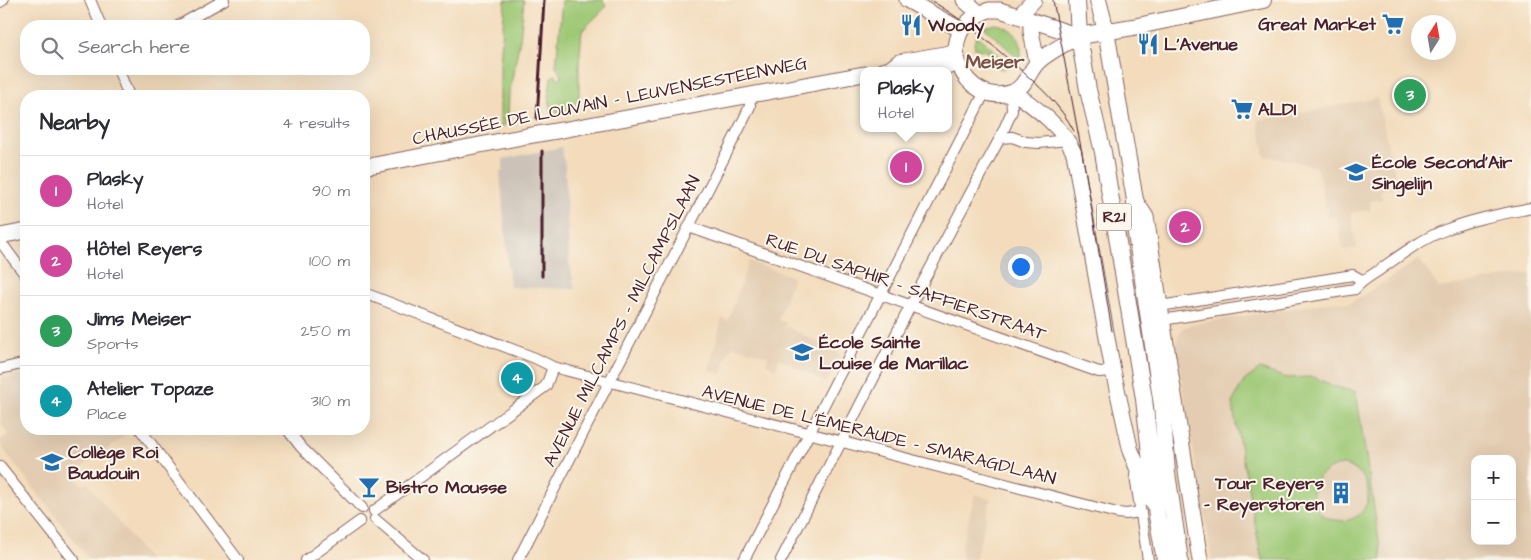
<!DOCTYPE html>
<html lang="en">
<head>
<meta charset="utf-8">
<style>
	:root { --surface:#fff; --page:#f7f7f7; --text:#2b2b33; --muted:#7c7c81; --line:#e1e1e2; --accent:#1f6fb2 }
	body { margin:0; font-family:"Architects Daughter",sans-serif; background:var(--page); color:var(--text) }
	.controls { position:absolute; right:15px; bottom:15px; display:grid; overflow:hidden; border-radius:10px; box-shadow:0 5px 20px #0002 }
	.controls button { width:45px; height:45px; display:grid; place-items:center; padding:0; border:0; border-bottom:1px solid var(--line); background:var(--surface); color:var(--text); font:25px sans-serif }
	.compass { position:absolute; left:1411px; top:15px; width:45px; height:45px; border-radius:50%; background:var(--surface); box-shadow:0 5px 20px #0002; rotate:11deg }
	.you { position:absolute; left:1020px; top:266px; width:18px; height:18px; margin:-12px; border:4px solid #fff; border-radius:50%; background:#1a73e8; box-shadow:0 0 0 8px #1a73e833 }
	.badge { display:grid; place-items:center; width:32px; height:32px; border-radius:50%; background:var(--accent); color:#fff; font-size:16px; font-weight:700 }
	.pin { position:absolute; translate:-50% -50%; border:2px solid #fff; box-shadow:0 1px 5px #0006 }
	.popup { position:absolute; left:860px; top:67px; width:92px; height:65px; box-sizing:border-box; display:grid; place-content:center; border-radius:10px; background:var(--surface); filter:drop-shadow(0 1px 4px #0005); font-size:16px; white-space:nowrap; color:var(--muted) }
	.popup b { font-size:19px; color:var(--text) }
	.popup::after { content:''; position:absolute; left:50%; top:100%; margin-left:-10px; border:10px solid transparent; border-top-color:var(--surface) }
	.list { margin:0; padding:0; list-style:none }
	h2 { display:flex; justify-content:space-between; align-items:center; height:65px; margin:0; padding:0 20px; font-size:21px }
	h2 small { font-size:16px; font-weight:400; color:var(--muted) }
	.list li { display:grid; grid-template-columns:32px 1fr auto; gap:15px; align-items:center; box-sizing:border-box; height:70px; padding:0 20px; border-top:1px solid var(--line) }
	.list b { display:block; font-size:19px; white-space:nowrap }
	.list p { margin:0; font-size:16px; white-space:nowrap; color:var(--muted) }
	.list em { font-size:16px; font-style:normal; color:var(--muted) }
	.icon { flex:none; width:28px; height:28px; fill:none; stroke:currentColor; stroke-width:2; stroke-linecap:round; stroke-linejoin:round }
	.map { position:relative; flex:none; width:1531px; height:560px; overflow:hidden }
	.search { position:absolute; background:var(--surface); box-shadow:0 5px 20px #0002; left:20px; top:20px; width:350px; height:55px; display:flex; align-items:center; gap:12px; box-sizing:border-box; padding:0 18px; border-radius:20px; color:var(--muted); font-size:19px }
	.panel { position:absolute; background:var(--surface); box-shadow:0 5px 20px #0002; left:20px; top:90px; width:350px; height:345px; border-radius:20px }
	.map>svg:first-child { display:block }
	.built { fill:#e3ccb1; fill-rule:evenodd }
	.industrial { fill:#ccc2b8 }
	.green { fill:#9dc875; stroke:#747450; fill-rule:evenodd }
	.lines { fill:none; stroke-linecap:round; stroke-linejoin:round }
	.street-casing { stroke:#85615d; stroke-width:12 }
	.secondary-casing { stroke:#85615d; stroke-width:17 }
	.primary-casing { stroke:#85615d; stroke-width:18 }
	.street { stroke:#fff; stroke-width:10 }
	.secondary { stroke:#fff; stroke-width:15 }
	.primary { stroke:#fff; stroke-width:16 }
	.tram { stroke:#4a1f2b; stroke-width:1 }
	.rail { stroke:#4a1f2b; stroke-width:3 }
	.secondary-bridge-casing { stroke:#85615d; stroke-width:17; stroke-linecap:butt }
	.secondary-bridge { stroke:#fff; stroke-width:15 }
	.labels { text-anchor:middle; dominant-baseline:central; stroke-width:4; stroke-linejoin:round; paint-order:stroke }
	.shield { fill:#fbf7ec; stroke:#7f6065; stroke-width:1 }
	.shield-label { font-size:16px; font-weight:bold; fill:#4a1f2b }
	.poi-label { font-size:18px; font-weight:bold; fill:#4a1f2b; stroke:#fbf7ec; text-anchor:start }
	.street-label { font-size:18px; fill:#4a1f2b; stroke:#fbf7ec }
	.neighbourhood-label { font-size:19px; font-weight:bold; fill:#7b5147; stroke:#fbf7ec }
</style>
</head>
<body>
<div class="map">
<svg width="1531" height="560" viewBox="0 0 1531 560">
	<rect width="100%" height="100%" fill="#fbf7ec"/>
	<filter id="ink" filterUnits="userSpaceOnUse"><feTurbulence type="fractalNoise" baseFrequency=".02" numOctaves="2"/><feDisplacementMap in="SourceGraphic" scale="10" xChannelSelector="R" yChannelSelector="G"/><feConvolveMatrix kernelMatrix="1 2 1 2 8 2 1 2 1" color-interpolation-filters="sRGB"/></filter>
	<filter id="wash" filterUnits="userSpaceOnUse"><feTurbulence type="fractalNoise" baseFrequency=".0096" numOctaves="4" result="noise"/><feDisplacementMap in="SourceGraphic" scale="20" xChannelSelector="R" yChannelSelector="G"/><feGaussianBlur stdDeviation="1.12" result="paint"/><feColorMatrix in="noise" values="0 0 0 0 0 0 0 0 0 0 0 0 0 0 0 0 0 1.4 0 .05"/><feComposite in="paint" operator="in"/></filter>
	<g filter="url(#wash)">
		<rect width="100%" height="100%" fill="#f3dbbb"/>
		<!-- built -->
		<path class="built" d="M1377 98 1398 187 1380 190 1382 200 1370 201 1371 210 1351 213 1357 248 1343 250 1337 215 1328 217 1317 168 1308 164 1265 156 1258 120Z
			M1419 259 1439 288 1531 273V560H1212L1176 346 1178 335 1185 327 1194 324 1338 301 1348 304 1375 288ZM1475 459H1512V541H1475Z
			M749 261 793 277 778 320 786 323 784 328 786 329 787 327 841 354 826 383 779 358 776 369 766 364 768 356 733 346 729 349 722 374 709 370 722 318 728 321Z
			M26 374V429H125L128 433 74 474 83 485 87 483 149 560H90L0 445V440L8 434 0 422V379Z
			M975 494 991 499 975 560H963L961 550Z"/>
		<!-- industrial -->
		<path class="industrial" d="M562 147 565 167 569 263 575 289 510 287 500 172 503 170V159Z"/>
		<!-- green -->
		<path class="green" d="M505 0H524L520 40 509 93 508 117 504 126H500V64Z
			M562 0H603L606 7 582 31 579 65V106L569 108 570 113 551 116 549 93 551 77 556 75 558 79 562 77 556 66Z
			M996 24C1013 27 1026 41 1019 59L984 27Z
			M977 35 1012 66 1002 69 993 66 989 52 975 48 974 43Z
			M1260 369 1286 378 1313 377 1336 387 1356 392 1382 560H1262L1232 403 1244 381ZM1344 465C1382 475 1372 527 1336 520 1328 519 1321 515 1317 508 1304 487 1322 466 1344 465Z"/>
	</g>
	<g filter="url(#ink)">
		<g class="lines">
			<!-- street casing -->
			<g class="street-casing">
				<path id="street" d="M90 0 101 26
					M0 2 3 0
					M178 26 224 0
					M118 69 129 96
					M1000 138 1012 137 1026 142 1039 143 1067 140
					M689 227 1099 372 1113 371
					M0 241 26 276
					M364 293 535 358 553 367 1117 513 1126 514 1141 512
					M1160 306 1353 275 1362 280
					M1162 320 1355 289C1364 278 1372 276 1382 268 1402 254 1422 239 1445 230 1472 219 1502 214 1531 208
					M0 369 26 363
					M140 429 238 560
					M287 429 301 447 362 508
					M0 467 74 560
					M1135 475 1148 560
					M374 511 546 386 553 367
					M375 519 423 560
					M306 560 360 521
					M518 560 745 117 750 106 749 95
					M744 560 985 92
					M781 560 916 295 1000 138 1012 111 1011 92"/>
			</g>
			<!-- secondary casing -->
			<g class="secondary-casing">
				<path id="secondary" d="M907 0 961 30
					M964 0 979 13
					M989 10H1000L1079 36C1067 43 1046 53 1037 63 1029 72 1025 87 1013 92 965 110 926 31 989 10Z
					M1019 16 1034 0
					M1031 21V31L1037 63
					M882 71 890 69 899 62 956 52
					M917 71 944 68 958 63
					M1014 92C1037 109 1062 126 1074 153L1113 371 1131 452
					M562 130 864 74
					M364 167 527 136
					M1135 200 1146 217 1200 560
					M0 236 26 231"/>
			</g>
			<!-- primary casing -->
			<g class="primary-casing">
				<path id="primary" d="M1077 0 1079 36 1088 90 1103 152 1144 399 1157 516 1165 560
					M1098 0 1106 31 1135 200V227L1162 405 1167 473 1180 560
					M1079 36 1133 27 1263 0
					M1131 452 1151 500"/>
			</g>
			<!-- street -->
			<use href="#street" class="street"/>
			<!-- secondary -->
			<use href="#secondary" class="secondary"/>
			<!-- primary -->
			<use href="#primary" class="primary"/>
			<!-- tram -->
			<path class="tram" d="M930 0C961 18 988 41 1015 65 1038 85 1060 104 1074 131
				M1053 0 1085 169 1112 331"/>
			<!-- rail -->
			<path class="rail" d="M537 119 544 0
				M542 151V276"/>
			<!-- secondary-bridge casing -->
			<g class="secondary-bridge-casing">
				<path id="secondary-bridge" d="M527 136 562 130"/>
			</g>
			<!-- secondary-bridge -->
			<use href="#secondary-bridge" class="secondary-bridge"/>
		</g>
	</g>
	<!-- icons -->
	<defs>
		<g id="supermarket-bare" transform="scale(1.725)"><path d="M-6-5.5h2.5l.6 2H6L4.5 2H-2.5L-4.4-4H-6ZM-1.5 3.2a1.3 1.3 0 1 0 .1 0ZM3 3.2a1.3 1.3 0 1 0 .1 0Z" fill="#1f6fb2" stroke="#fbf7ec" stroke-width="2.5" paint-order="stroke"/></g>
		<g id="restaurant-bare" transform="scale(1.725)"><path d="M-5-6h1v4h1v-4h1v4h1v-4h1v5L-1.5 .5V6h-2V.5L-5-1ZM5-6V6H3V1.5H1.5Q1.5-4 5-6Z" fill="#1f6fb2" stroke="#fbf7ec" stroke-width="2.5" paint-order="stroke"/></g>
		<g id="school-bare" transform="scale(1.725)"><path d="M0-5L7-2L0 1L-7-2ZM-4 1L0 2.5L4 1V4Q0 6-4 4Z" fill="#1f6fb2" stroke="#fbf7ec" stroke-width="2.5" paint-order="stroke"/></g>
		<g id="bar-bare" transform="scale(1.725)"><path d="M-6-5H6L.8 .8V4.5H3.5V6h-7V4.5H-.8V.8Z" fill="#1f6fb2" stroke="#fbf7ec" stroke-width="2.5" paint-order="stroke"/></g>
		<g id="building-bare" transform="scale(1.725)"><path d="M-4-6H4V6H1V3H-1V6H-4ZM-2.5-4.3h1.7v1.8h-1.7ZM.8-4.3h1.7v1.8H.8ZM-2.5-1h1.7V.8h-1.7ZM.8-1h1.7V.8H.8Z" fill="#1f6fb2" stroke="#fbf7ec" stroke-width="2.5" paint-order="stroke"/></g>
	</defs>
	<g fill-rule="evenodd">
		<use href="#supermarket-bare" x="1393" y="24"/>
		<use href="#restaurant-bare" x="911" y="25"/>
		<use href="#restaurant-bare" x="1148" y="44"/>
		<use href="#supermarket-bare" x="1242" y="109"/>
		<use href="#school-bare" x="1356" y="172"/>
		<use href="#school-bare" x="802" y="352"/>
		<use href="#school-bare" x="52" y="462"/>
		<use href="#bar-bare" x="369" y="487"/>
		<use href="#building-bare" x="1341" y="493"/>
	</g>
	<g class="labels">
		<!-- shield labels -->
		<rect class="shield" x="1096.5" y="203.5" width="35" height="27" rx="4"/>
		<g class="shield-label">
			<text x="1114" y="217">R21</text>
		</g>
		<!-- poi labels -->
		<g class="poi-label">
			<text x="1376" y="24" text-anchor="end">Great Market</text>
			<text x="928" y="25">Woody</text>
			<text x="1164" y="44">L'Avenue</text>
			<text x="1258" y="109">ALDI</text>
			<text x="1372" y="162">École Second'Air<tspan x="1372" dy="21">Singelijn</tspan></text>
			<text x="819" y="342">École Sainte<tspan x="819" dy="21">Louise de Marillac</tspan></text>
			<text x="68" y="452">Collège Roi<tspan x="68" dy="21">Baudouin</tspan></text>
			<text x="1324" y="483" text-anchor="end">Tour Reyers<tspan x="1324" dy="21">- Reyerstoren</tspan></text>
			<text x="386" y="487">Bistro Mousse</text>
		</g>
		<!-- street labels -->
		<g class="street-label">
			<text transform="translate(610 101) rotate(-11)">CHAUSSÉE DE LOUVAIN - LEUVENSESTEENWEG</text>
			<text transform="translate(906 287) rotate(19)">RUE DU SAPHIR - SAFFIERSTRAAT</text>
			<text transform="translate(622 321) rotate(-63)">AVENUE MILCAMPS - MILCAMPSLAAN</text>
			<text transform="translate(879 435) rotate(14)">AVENUE DE L'ÉMERAUDE - SMARAGDLAAN</text>
		</g>
		<!-- neighbourhood labels -->
		<g class="neighbourhood-label">
			<text x="995" y="62">Meiser</text>
		</g>
	</g>
</svg>
<div class="controls">
<button>+</button>
<button>−</button>
</div>
<svg class="compass" viewBox="-18 -18 36 36"><path d="M0-13l5 13h-10z" fill="#e53935"/><path d="M0 13l5-13h-10z" fill="#7c7c81"/></svg>
<div class="you"></div>
<div class="pin badge" style="left:906px;top:167px;background:#d1479c">1</div>
<div class="popup"><b>Plasky</b>Hotel</div>
<div class="pin badge" style="left:1185px;top:227px;background:#d1479c">2</div>
<div class="pin badge" style="left:1410px;top:95px;background:#2e9e5b">3</div>
<div class="pin badge" style="left:517px;top:378px;background:#0f9aa8">4</div>
<div class="search"><svg class="icon" aria-label="search" viewBox="0 0 24 24"><circle cx="10" cy="10" r="6"/><path d="M15 15l6 6"/></svg>Search here</div>
<section class="panel">
<h2>Nearby<small>4 results</small></h2>
<ul class="list">
<li><span class="badge" style="background:#d1479c">1</span><div><b>Plasky</b><p>Hotel</p></div><em>90 m</em></li>
<li><span class="badge" style="background:#d1479c">2</span><div><b>Hôtel Reyers</b><p>Hotel</p></div><em>100 m</em></li>
<li><span class="badge" style="background:#2e9e5b">3</span><div><b>Jims Meiser</b><p>Sports</p></div><em>250 m</em></li>
<li><span class="badge" style="background:#0f9aa8">4</span><div><b>Atelier Topaze</b><p>Place</p></div><em>310 m</em></li>
</ul>
</section>
</div>
</body>
</html>
